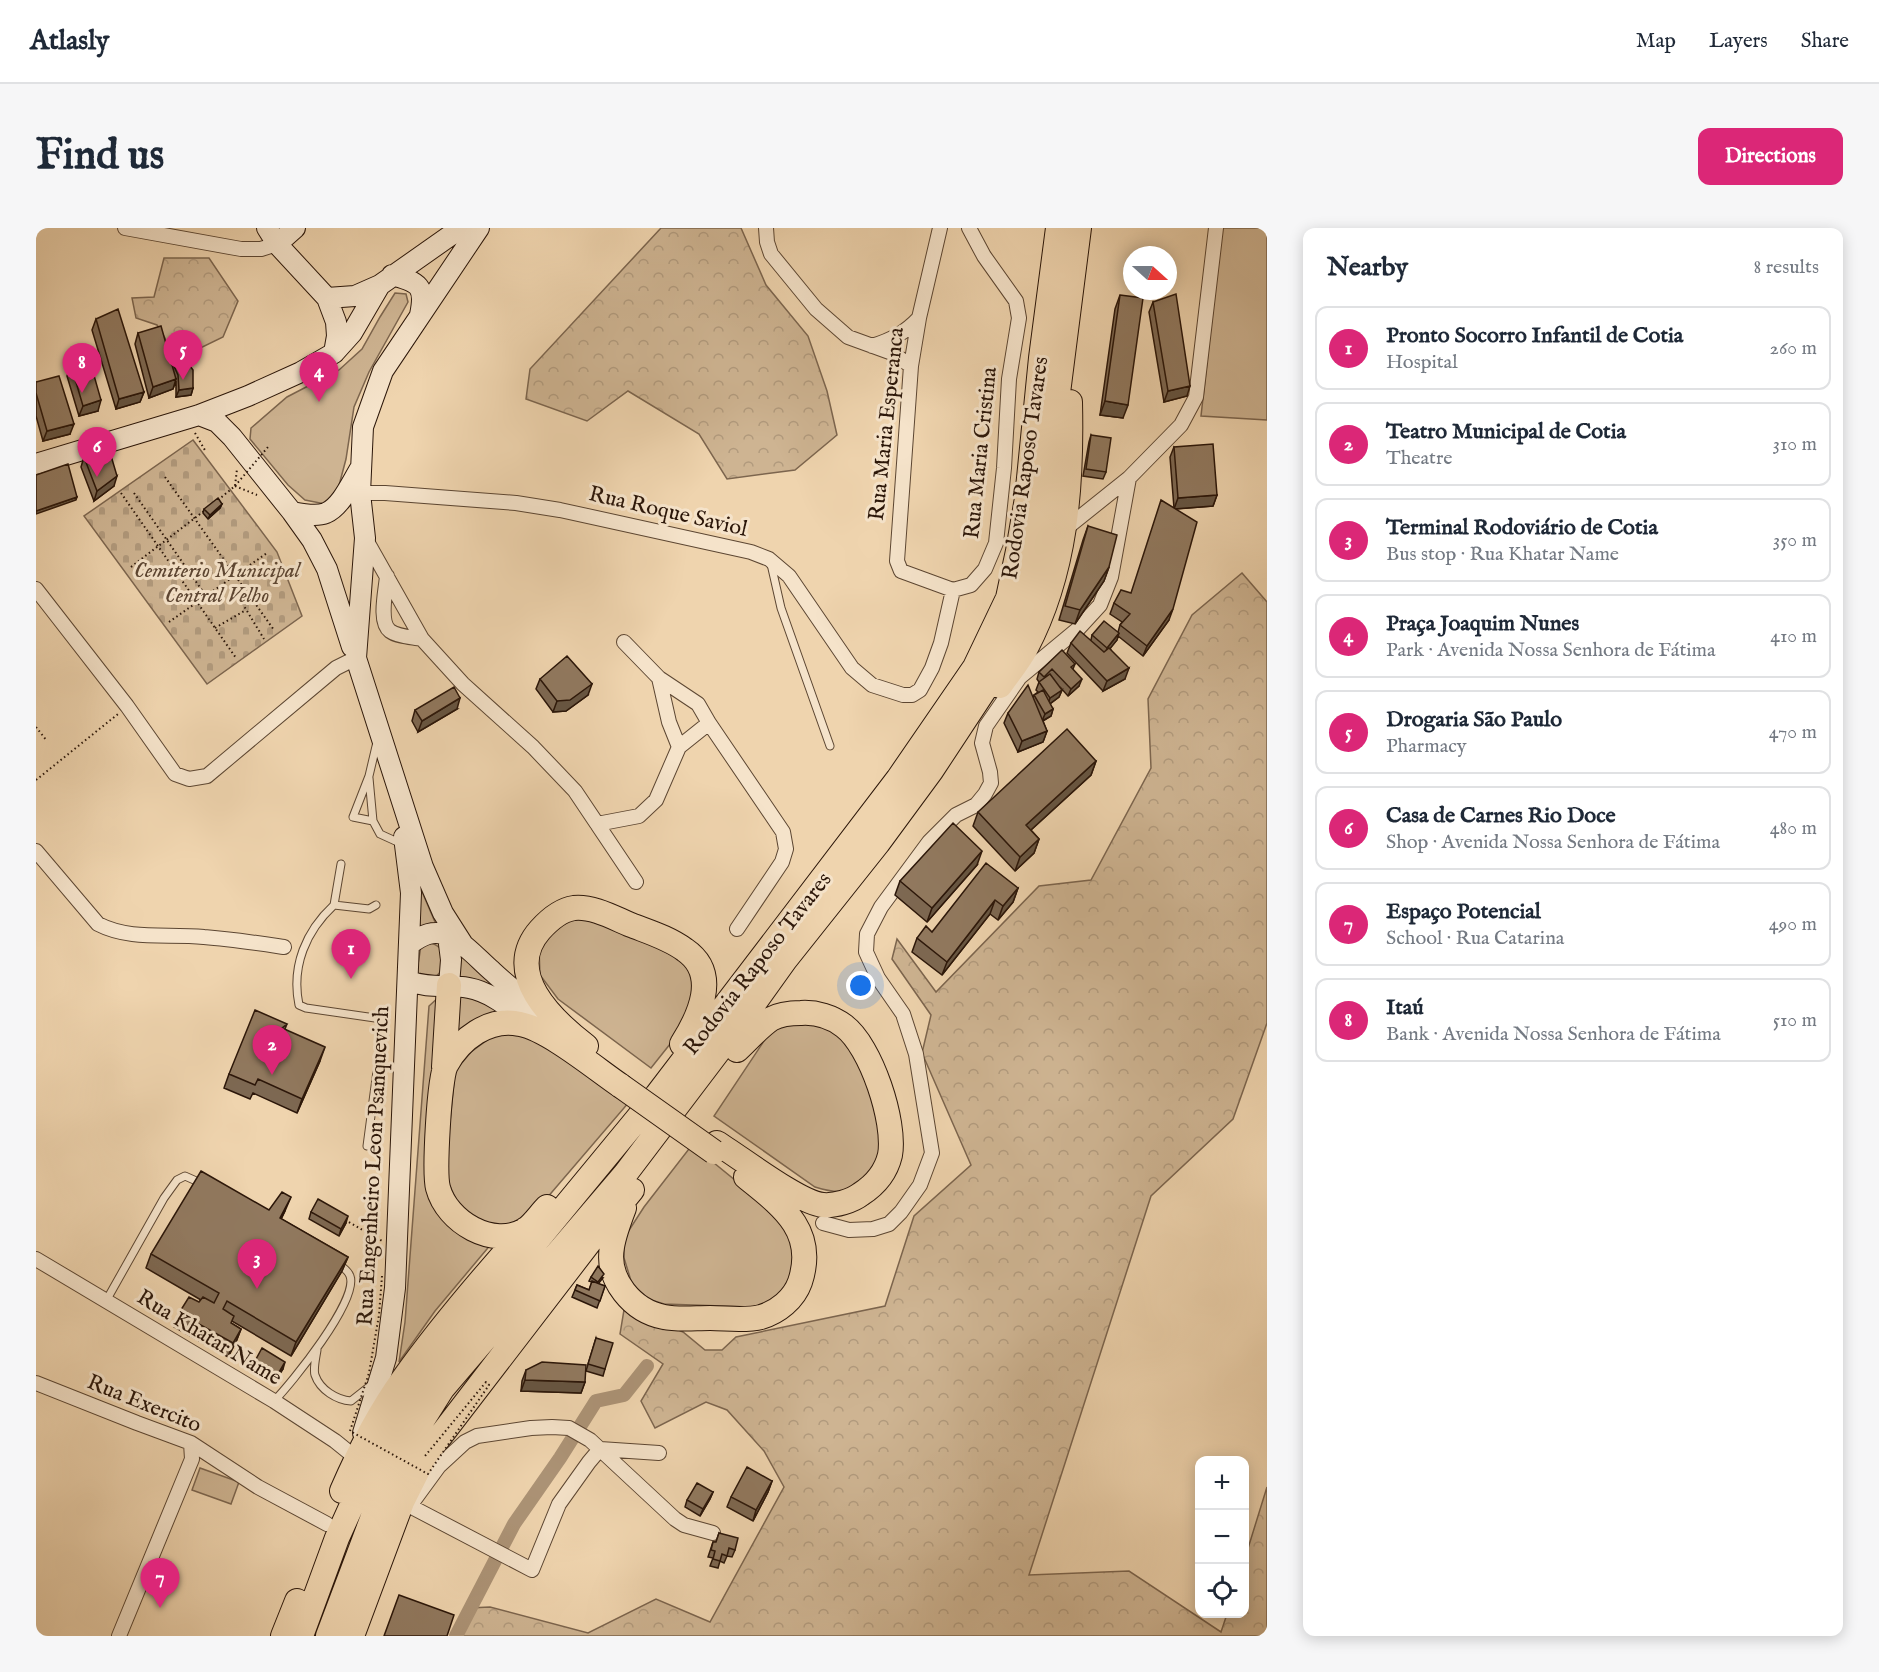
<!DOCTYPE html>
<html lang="en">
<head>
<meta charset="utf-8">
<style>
	:root { --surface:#fff; --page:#f6f6f7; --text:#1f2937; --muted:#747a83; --line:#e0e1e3; --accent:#db2777 }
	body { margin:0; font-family:"IM FELL English",serif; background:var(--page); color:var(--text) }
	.controls { position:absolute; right:18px; bottom:18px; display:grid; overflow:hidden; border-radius:12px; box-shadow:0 3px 15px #0003 }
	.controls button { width:54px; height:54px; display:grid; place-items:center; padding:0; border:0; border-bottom:2px solid var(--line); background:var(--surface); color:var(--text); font:30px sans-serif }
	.compass { position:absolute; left:1087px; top:18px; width:54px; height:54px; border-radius:50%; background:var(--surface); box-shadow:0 3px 15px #0003; rotate:111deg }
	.you { position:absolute; left:825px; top:758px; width:21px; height:21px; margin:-15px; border:4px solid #fff; border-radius:50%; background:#1a73e8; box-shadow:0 0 0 9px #1a73e833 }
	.badge { display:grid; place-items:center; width:39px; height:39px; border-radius:50%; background:var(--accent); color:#fff; font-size:20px; font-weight:700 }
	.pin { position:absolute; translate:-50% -50px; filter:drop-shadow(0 2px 3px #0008) }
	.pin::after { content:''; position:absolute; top:32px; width:21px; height:18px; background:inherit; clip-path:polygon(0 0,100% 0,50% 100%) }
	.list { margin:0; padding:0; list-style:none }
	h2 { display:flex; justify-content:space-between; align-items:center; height:78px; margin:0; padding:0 24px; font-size:26px }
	h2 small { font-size:20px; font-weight:400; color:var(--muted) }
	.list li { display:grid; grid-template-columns:39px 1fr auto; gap:18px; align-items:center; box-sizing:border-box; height:84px; margin:0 12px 12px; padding:0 12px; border:2px solid var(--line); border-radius:12px }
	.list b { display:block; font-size:22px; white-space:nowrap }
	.list p { margin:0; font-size:20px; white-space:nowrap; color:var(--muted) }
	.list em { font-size:20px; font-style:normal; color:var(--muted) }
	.icon { flex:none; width:33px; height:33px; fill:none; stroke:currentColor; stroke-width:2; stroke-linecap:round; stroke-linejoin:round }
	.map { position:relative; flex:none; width:1231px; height:1408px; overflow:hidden; border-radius:12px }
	header { display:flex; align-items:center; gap:36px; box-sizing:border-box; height:84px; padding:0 30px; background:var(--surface); border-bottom:2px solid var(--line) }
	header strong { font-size:28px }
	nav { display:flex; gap:33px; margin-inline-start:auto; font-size:21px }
	.intro { display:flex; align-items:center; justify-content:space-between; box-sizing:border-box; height:144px; padding:0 36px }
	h1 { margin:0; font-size:42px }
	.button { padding:15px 27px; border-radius:12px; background:var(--accent); color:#fff; font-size:21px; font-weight:700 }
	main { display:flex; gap:36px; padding:0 36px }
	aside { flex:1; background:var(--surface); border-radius:12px; box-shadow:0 3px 15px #0003 }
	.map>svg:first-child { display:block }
	.green { fill:#ceb492; stroke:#7c654e; stroke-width:1.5 }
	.forest { fill:url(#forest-crowns); stroke:#7c654e; stroke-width:1.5 }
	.cemetery { fill:url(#cemetery-stones); stroke:#7c654e; stroke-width:1.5 }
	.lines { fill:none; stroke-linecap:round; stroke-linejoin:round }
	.canal { stroke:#ac9376; stroke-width:14 }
	.lane-casing { stroke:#5c4632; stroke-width:9 }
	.street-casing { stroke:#5c4632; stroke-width:16 }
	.secondary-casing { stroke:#2b1609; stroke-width:22 }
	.highway-casing { stroke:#2b1609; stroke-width:26 }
	.path { stroke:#2b1609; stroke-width:2; stroke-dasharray:1.5 3; stroke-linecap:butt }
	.lane { stroke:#f5e3ca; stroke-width:7 }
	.street { stroke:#f5e3ca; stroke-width:14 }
	.secondary { stroke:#f5e3ca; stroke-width:20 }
	.highway { stroke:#efd4ae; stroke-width:24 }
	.highway-bridge-casing { stroke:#2b1609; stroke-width:26; stroke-linecap:butt }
	.path-bridge { stroke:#2b1609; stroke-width:2; stroke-dasharray:1.5 3; stroke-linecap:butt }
	.highway-bridge { stroke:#efd4ae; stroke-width:24 }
	.wall { fill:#7d6852; stroke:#2b1609; stroke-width:1.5 }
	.shaded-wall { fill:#665542; stroke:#2b1609; stroke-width:1.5 }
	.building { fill:#91795f; stroke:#2b1609; stroke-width:1.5 }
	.labels { text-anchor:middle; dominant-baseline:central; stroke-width:6; stroke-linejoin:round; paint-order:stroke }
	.street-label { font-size:22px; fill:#2b1609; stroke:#f5e3ca }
	.park-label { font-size:22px; font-style:italic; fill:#5c4532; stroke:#f5e3ca }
</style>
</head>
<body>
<header>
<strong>Atlasly</strong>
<nav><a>Map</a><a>Layers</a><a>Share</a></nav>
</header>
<div class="intro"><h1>Find us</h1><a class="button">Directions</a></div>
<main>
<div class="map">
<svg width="1231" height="1408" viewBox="0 0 1231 1408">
	<defs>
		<pattern id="forest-crowns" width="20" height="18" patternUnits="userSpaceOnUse" patternTransform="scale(1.5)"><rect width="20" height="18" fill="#ceb492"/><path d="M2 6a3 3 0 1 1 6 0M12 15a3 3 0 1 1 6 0" fill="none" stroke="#b19a7d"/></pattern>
		<pattern id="cemetery-stones" width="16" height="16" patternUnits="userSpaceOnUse" patternTransform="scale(1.5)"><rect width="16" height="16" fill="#ceb492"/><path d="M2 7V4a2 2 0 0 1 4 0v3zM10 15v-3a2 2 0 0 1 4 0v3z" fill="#b19a7d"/></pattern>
	</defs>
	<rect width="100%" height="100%" fill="#efd4ae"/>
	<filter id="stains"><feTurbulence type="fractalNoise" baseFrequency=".00333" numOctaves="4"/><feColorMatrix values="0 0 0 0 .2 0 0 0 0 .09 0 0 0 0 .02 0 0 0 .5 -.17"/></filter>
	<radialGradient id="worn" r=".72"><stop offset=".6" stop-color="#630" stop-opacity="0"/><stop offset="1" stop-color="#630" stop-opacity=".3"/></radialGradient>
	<!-- green -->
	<path class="green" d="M1186 0H1231V192L1165 188Z
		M359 65 370 66 372 74 333 144 318 179 310 231 301 265 289 276 269 272 252 257 214 211 215 200 251 169 303 142 326 121 344 89Z
		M384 659 402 701 384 698Z
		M541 689H561L646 726 662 757 642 806 615 840 522 771 504 747 503 721 525 694Z
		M393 714C410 720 407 725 406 742L397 752 380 749 385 718Z
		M425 722 471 764 450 755 422 753Z
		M430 764 483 792 415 819 419 766Z
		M405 767 392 945 456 1015 399 1083 363 1134 369 1094 393 778Z
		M776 792 817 813 848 901 840 944C814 962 811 969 779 959L678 888 736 801Z
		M477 802 488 803 594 873 486 999 466 1002 425 982 413 956 410 935 419 843 435 824 454 810Z
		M656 917 759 1001 767 1032 739 1075 715 1079 628 1076 612 1071 596 1056 588 1030V1010L608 979Z
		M164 1240 203 1254 195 1276 156 1262Z"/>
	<!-- forest -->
	<path class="forest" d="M625 0H705L730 57 772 108 791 163 801 207 759 242 691 251 663 206 592 163 551 193 490 171 494 141Z
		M128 30H173L202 73 187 109 146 129 133 124 129 110 121 97 100 90 96 70 118 69Z
		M1206 345 1231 374V795L1197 891 1115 968 993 1347 1093 1343 1185 1404 1191 1386H1208L1209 1330 1231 1259V1408H420L433 1380 454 1379 552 1405 620 1371 674 1394 748 1259 728 1223 691 1182 670 1174 619 1200 605 1173 627 1136 584 1106 589 1076 617 1091 647 1104 669 1122H686L700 1109 849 1078 878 988 935 937 886 825 895 787 856 731 861 711 900 764 1003 658 1055 652 1115 540 1112 471 1156 387Z"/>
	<!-- cemetery -->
	<path class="cemetery" d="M157 212 241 324 266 388 171 456 48 288Z"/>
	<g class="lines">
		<!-- canal -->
		<path class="canal" d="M420 1408 478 1296 524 1230 560 1173 588 1167 611 1138"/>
		<!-- lane casing -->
		<g class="lane-casing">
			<path id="lane" d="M735 336 745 380 794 518
				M333 550 337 593 344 606 366 616
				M337 593 317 589 333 548 341 514
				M305 636 298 677 333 681 340 677
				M298 677C270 703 255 738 263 777L270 780 339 790 345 792 347 798 331 918
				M70 1073 128 970 141 952 149 948 167 956
				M281 1122C280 1129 277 1141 279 1147 284 1162 301 1172 315 1173L334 1158
				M238 1173C255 1156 323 1072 314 1048 312 1042 305 1038 301 1035"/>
		</g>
		<!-- street casing -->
		<g class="street-casing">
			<path id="street" d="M89 0 205 21H225L241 16
				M730 0 731 14 735 26 780 81 812 109 856 125 875 138
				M904 0 883 90 875 138 861 333 865 343 917 362
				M836 118C855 112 869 105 883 90
				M324 265H349L480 275 524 282 715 324 733 331 753 348 816 440 836 457 867 467H876L884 462 896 440 905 415 917 362
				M1028 302 1093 250
				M329 310 386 411 427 456 497 519 539 563 600 654
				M351 348C350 362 342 394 354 403 362 409 377 409 386 411
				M0 361 91 478 139 546 153 551 171 548 300 440 320 430
				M917 362 935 357 949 341 960 315 968 240 973 151 983 90 980 73 948 28 933 0
				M623 450 633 494 643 519
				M673 495 747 604 750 621 746 634 701 701
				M561 596 603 588 620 572 643 519 673 495 662 476 623 450 588 414
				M0 623 62 696C95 713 132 705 168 709 195 711 221 715 248 719
				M787 995 813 1002 837 1001 853 996 865 984 884 957 896 925 880 826 867 786 842 750 830 724 831 706 845 679 893 614 920 587 940 577 949 566 955 555 954 544 946 515 950 498 984 449 1042 401 1064 377 1075 349 1093 250 1145 197 1160 169 1180 0
				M0 1031 238 1173 299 1213 320 1230
				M0 1155 101 1195 155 1215 222 1259 291 1296
				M368 1275 496 1342 523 1276 553 1234 564 1221 623 1225
				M373 1279 403 1238 429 1214 441 1208 495 1200 516 1199 533 1200 554 1212 639 1291 648 1297 677 1305
				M83 1408 156 1231 155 1215"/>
		</g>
		<!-- secondary casing -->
		<g class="secondary-casing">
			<path id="secondary" d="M231 0 241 16 291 70 300 94 301 108 298 125
				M241 16 259 0
				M356 47C383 54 390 58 384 87
				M291 70 319 68 344 57
				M163 187 181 194 196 209 256 284 276 312 291 341 316 419
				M0 236 163 187 212 168 265 144 298 125 316 105 344 57 425 0
				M256 284C266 286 280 289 290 285 306 278 316 253 325 239
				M411 700 415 732 413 757
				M374 716C386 707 398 701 413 708 429 715 443 732 456 743 473 759 491 773 510 788
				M428 718 407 685 387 639 320 430 329 310 324 265 327 199 347 143 443 0
				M373 753C393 761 412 756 433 760 456 764 478 784 497 797
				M327 1205 350 1130 359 1060 375 665 368 609"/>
		</g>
		<!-- highway casing -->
		<g class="highway-casing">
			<path id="highway" d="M964 458C973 445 983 433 990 420 1030 344 1036 259 1034 174
				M550 818C516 792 466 745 504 702 513 692 524 682 538 680 557 678 578 690 595 697 613 704 633 710 649 722 684 746 663 789 646 816
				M408 839 413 757
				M681 915C704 929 763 975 787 977 799 978 816 973 825 966 839 957 850 944 854 927 860 894 835 818 808 798 796 789 780 784 765 785 755 785 744 786 735 791 723 799 711 813 701 822
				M511 979C504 986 497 997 489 1002 457 1021 411 994 402 960 398 945 403 850 410 837 424 811 453 789 484 796 512 801 560 841 585 858
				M588 980C583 993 578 1006 576 1019 570 1052 597 1083 628 1089 642 1092 659 1090 674 1090 690 1090 709 1093 725 1089 742 1084 758 1071 764 1054 781 1003 746 978 710 949
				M306 1263C322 1226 344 1183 368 1150 405 1098 447 1049 490 1001
				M247 1408 261 1373
				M265 1408 301 1310 325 1257 352 1207 381 1162 418 1113 621 867 862 551 939 439 972 370 982 323 991 270 1005 130 1022 0
				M292 1408 344 1270 362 1231 406 1161 590 945 706 792 749 732 842 615 895 543 949 461 977 405 992 363 1003 314 1043 0
				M316 1408 366 1274 389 1228 555 1012 596 962"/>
		</g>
		<!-- path -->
		<path class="path" d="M159 205 170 224
			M129 249 238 402
			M199 258 221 267
			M85 265 200 430
			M98 265 170 368
			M182 272 199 258 201 241
			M95 339 168 283
			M197 360 228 411
			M133 394 231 325
			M179 400 210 382
			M0 499 11 513
			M0 552 82 486
			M309 992 346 1013"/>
		<!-- lane -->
		<use href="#lane" class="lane"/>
		<!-- street -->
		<use href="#street" class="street"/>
		<!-- secondary -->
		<use href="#secondary" class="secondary"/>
		<!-- highway -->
		<use href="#highway" class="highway"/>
		<!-- highway-bridge casing -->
		<g class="highway-bridge-casing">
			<path id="highway-bridge" d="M585 858 678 924"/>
		</g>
		<!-- path-bridge -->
		<path class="path-bridge" d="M199 258 232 219
			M346 1048 343 1087 333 1145 314 1203 392 1246 453 1157 450 1154 389 1228"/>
		<!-- highway-bridge -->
		<use href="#highway-bridge" class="highway-bridge"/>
	</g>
	<!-- wall -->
	<path class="wall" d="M1084 67 1087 190 1064 187 1079 81Z
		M1117 74 1151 168 1128 174 1113 84Z
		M60 91 108 164 104 174 80 181 56 102Z
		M102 105 136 136 157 160 155 167 140 169V153L137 161 113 170 99 116Z
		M35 137 62 183 43 188 31 148Z
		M0 154 34 206 7 213 0 188Z
		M1055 207 1070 244 1067 251 1047 248 1053 214Z
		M1138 219 1181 267 1177 278 1140 281 1133 392 1107 428 1082 408 1081 412 1074 420 1089 451 1067 463 1031 425 1035 415 1055 412 1056 407 1082 404 1084 397 1086 394 1074 386 1078 375 1095 365 1138 280 1134 229Z
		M48 229 78 258 58 273 45 239Z
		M186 276 184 280 172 291 167 285 168 281Z
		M1052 298 1073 339 1068 353 1039 396 1023 392 1047 312Z
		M1039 436 1037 441 1043 458 1032 468 1024 459 1026 462 1023 469 1014 476 1017 481 1015 488 1007 493 1011 503 1007 514 982 524 968 495 972 485 997 470 998 467 1002 464 1000 462 1003 454 1001 451 1003 444Z
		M504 451 552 467 530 483 517 484 500 461Z
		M421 481 382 504 376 493 379 482Z
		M1060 533 1055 547 995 602 1003 611 998 625 979 643 937 598 942 584Z
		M941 637 891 694 859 667 864 653Z
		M982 660 977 674 962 692 954 686 906 747 876 724 881 710 896 704Z
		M251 796 249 801 284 833 261 885 217 865 214 871 188 860 193 846Z
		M233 982 249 983 245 991 312 1029 306 1043 255 1128 196 1093 195 1095 205 1101 200 1114 192 1129 138 1099 143 1085 163 1074 165 1072 110 1040 115 1026Z
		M275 984 310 995 303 1008 273 991Z
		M555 1049 567 1050 562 1056 569 1058 561 1080 536 1069 541 1057 553 1062 556 1054 553 1053Z
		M560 1110 569 1141 567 1148 550 1143Z
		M219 1133 247 1141 239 1153 216 1140Z
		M490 1142 549 1154 545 1165 485 1163 486 1153Z
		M736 1253 732 1264 717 1293 691 1279 695 1269Z
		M677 1264 674 1271 664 1288 649 1279 651 1272Z
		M683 1305 699 1322 696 1329 691 1328 688 1335 684 1333 682 1340 674 1338 677 1330 672 1329 677 1314H680Z"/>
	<!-- shaded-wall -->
	<path class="shaded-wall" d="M140 151 137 161 113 170 117 159Z
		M1154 158 1151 168 1128 174 1132 163Z
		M157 160 155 167 140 169 143 162Z
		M108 164 104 174 80 181 83 171Z
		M65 172 62 183 43 188 47 178Z
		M1069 173 1092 177 1087 190 1064 187Z
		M38 196 34 206 7 213 11 203Z
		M81 248 78 258 58 273 61 263Z
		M1181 267 1177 278 1138 281 1142 270Z
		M41 269 40 272 0 286V283Z
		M186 276 184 280 172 291 174 287Z
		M1073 339 1068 353 1039 396 1044 382Z
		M1137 381 1133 392 1107 428 1111 418Z
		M1083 405 1081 412 1069 427 1071 420Z
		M1093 440 1089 451 1067 463 1071 453Z
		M1046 451 1043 458 1032 468 1035 461Z
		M556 456 552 467 530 483 517 484 521 473Z
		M1026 462 1023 469 1012 477 1014 470Z
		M424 470 421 481 382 504 386 493Z
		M1017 481 1015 488 1006 493 1009 486Z
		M1011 503 1007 514 982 524 986 513Z
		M1060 533 1055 547 985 611 990 597Z
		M1003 611 998 625 979 643 984 629Z
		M946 623 941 637 891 694 896 680Z
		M982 660 977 674 962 692 967 678Z
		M959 672 954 686 906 747 911 734Z
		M289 819 284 833 261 885 266 871Z
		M255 969 249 983 239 1004 244 990Z
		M312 988 310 995 303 1008 305 1001Z
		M312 1029 306 1043 255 1128 260 1114Z
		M205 1101 200 1114 192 1129 197 1115Z
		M249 1134 247 1141 239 1153 242 1146Z
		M489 1152 549 1154 545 1165 485 1163Z
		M736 1253 732 1264 717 1293 720 1282Z
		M677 1264 674 1271 664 1288 667 1281Z"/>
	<!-- building -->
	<path class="building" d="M1140 66 1154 158 1132 163 1117 74Z
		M1084 67 1107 70 1092 177 1069 173Z
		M82 81 108 164 83 171 60 91Z
		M125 98 140 151 117 159 102 105Z
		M53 130 65 172 47 178 35 137Z
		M149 131 157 142V160L143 162 142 147 137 136Z
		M23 148 38 196 11 203 0 165V154Z
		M1055 207 1075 210 1070 244 1050 241Z
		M1177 216 1181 267 1142 270 1138 219Z
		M73 221 81 248 61 263 48 229Z
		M32 236 41 269 0 283V247Z
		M182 270 186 276 174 287 168 281Z
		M1125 272 1161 294 1137 381 1111 418 1084 397 1094 386 1078 375 1085 362 1095 365Z
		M1052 298 1081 307 1073 339 1044 382 1029 378Z
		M1068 393 1083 405 1071 420 1056 407Z
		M1044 403 1068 424 1073 420 1093 440 1071 453 1035 415Z
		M1026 422 1039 436 1035 439 1046 451 1035 461 1016 441 1008 449 1003 444Z
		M531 428 556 456 534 472 521 473 504 451Z
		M1014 446 1026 462 1014 470 1003 454Z
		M992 457 1011 503 986 513 972 485Z
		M418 459 424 470 386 493 379 482Z
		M1007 462 1017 481 1009 486 998 467Z
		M1031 501 1060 533 990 597 1003 611 984 629 942 584Z
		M917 595 946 623 896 680 864 653Z
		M950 635 982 660 967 678 959 672 911 734 881 710 890 698 896 704Z
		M219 782 251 796 246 800 289 819 266 871 222 851 219 857 193 846Z
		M165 943 233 982 246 964 255 969 244 990 312 1029 260 1114 191 1073 187 1081 198 1088 195 1095 205 1101 197 1115 143 1085 153 1069 163 1074 167 1069 178 1075 183 1065 115 1026Z
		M282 971 312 988 305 1001 275 984Z
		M562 1038 568 1046 562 1054 555 1049Z
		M556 1053 569 1058 564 1073 539 1062 541 1057 553 1062Z
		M560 1110 577 1115 569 1141 552 1136Z
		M226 1120 249 1134 242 1146 219 1133Z
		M506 1134 550 1137 549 1154 489 1152 490 1142Z
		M711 1239 736 1253 720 1282 695 1269Z
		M661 1255 677 1264 667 1281 651 1272Z
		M683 1305 702 1310 699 1322 693 1320 691 1328 686 1326 684 1333 677 1331 679 1323 675 1322 677 1314H680Z
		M363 1367 418 1387 411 1408H348Z"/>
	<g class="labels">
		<!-- street labels -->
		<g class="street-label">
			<text transform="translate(851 196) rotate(-84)">Rua Maria Esperanca</text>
			<text transform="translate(945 225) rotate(-84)">Rua Maria Cristina</text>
			<text transform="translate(990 240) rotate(-82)">Rodovia Raposo Tavares</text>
			<text transform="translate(632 284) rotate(13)">Rua Roque Saviol</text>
			<text transform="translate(722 736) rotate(-52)">Rodovia Raposo Tavares</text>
			<text transform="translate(338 938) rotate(-87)">Rua Engenheiro Leon Psanquevich</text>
			<text transform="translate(173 1110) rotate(31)">Rua Khatar Name</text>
			<text transform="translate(108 1176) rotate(22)">Rua Exercito</text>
		</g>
		<!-- park labels -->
		<g class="park-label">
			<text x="181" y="343">Cemiterio Municipal<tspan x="181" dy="25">Central Velho</tspan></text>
		</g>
	</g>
	<rect width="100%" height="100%" filter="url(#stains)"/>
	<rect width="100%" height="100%" fill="url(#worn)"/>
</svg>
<div class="controls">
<button>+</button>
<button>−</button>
<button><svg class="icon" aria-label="locate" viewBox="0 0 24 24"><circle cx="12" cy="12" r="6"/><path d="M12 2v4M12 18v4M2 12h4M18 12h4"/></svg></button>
</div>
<svg class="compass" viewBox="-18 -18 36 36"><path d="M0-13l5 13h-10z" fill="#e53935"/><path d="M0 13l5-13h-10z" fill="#747a83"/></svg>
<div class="you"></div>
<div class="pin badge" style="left:315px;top:751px">1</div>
<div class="pin badge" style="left:236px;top:847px">2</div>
<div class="pin badge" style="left:221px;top:1061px">3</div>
<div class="pin badge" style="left:283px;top:174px">4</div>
<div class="pin badge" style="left:147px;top:152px">5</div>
<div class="pin badge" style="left:61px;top:249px">6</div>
<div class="pin badge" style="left:124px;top:1380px">7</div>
<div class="pin badge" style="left:46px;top:165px">8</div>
</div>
<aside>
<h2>Nearby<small>8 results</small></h2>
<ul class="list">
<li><span class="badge">1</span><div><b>Pronto Socorro Infantil de Cotia</b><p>Hospital</p></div><em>260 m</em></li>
<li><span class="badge">2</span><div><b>Teatro Municipal de Cotia</b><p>Theatre</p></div><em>310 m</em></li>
<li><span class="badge">3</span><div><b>Terminal Rodoviário de Cotia</b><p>Bus stop · Rua Khatar Name</p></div><em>350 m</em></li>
<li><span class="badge">4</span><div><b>Praça Joaquim Nunes</b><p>Park · Avenida Nossa Senhora de Fátima</p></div><em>410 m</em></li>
<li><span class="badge">5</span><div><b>Drogaria São Paulo</b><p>Pharmacy</p></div><em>470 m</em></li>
<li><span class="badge">6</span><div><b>Casa de Carnes Rio Doce</b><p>Shop · Avenida Nossa Senhora de Fátima</p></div><em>480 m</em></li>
<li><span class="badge">7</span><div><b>Espaço Potencial</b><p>School · Rua Catarina</p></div><em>490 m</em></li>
<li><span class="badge">8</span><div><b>Itaú</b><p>Bank · Avenida Nossa Senhora de Fátima</p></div><em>510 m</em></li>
</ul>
</aside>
</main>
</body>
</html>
